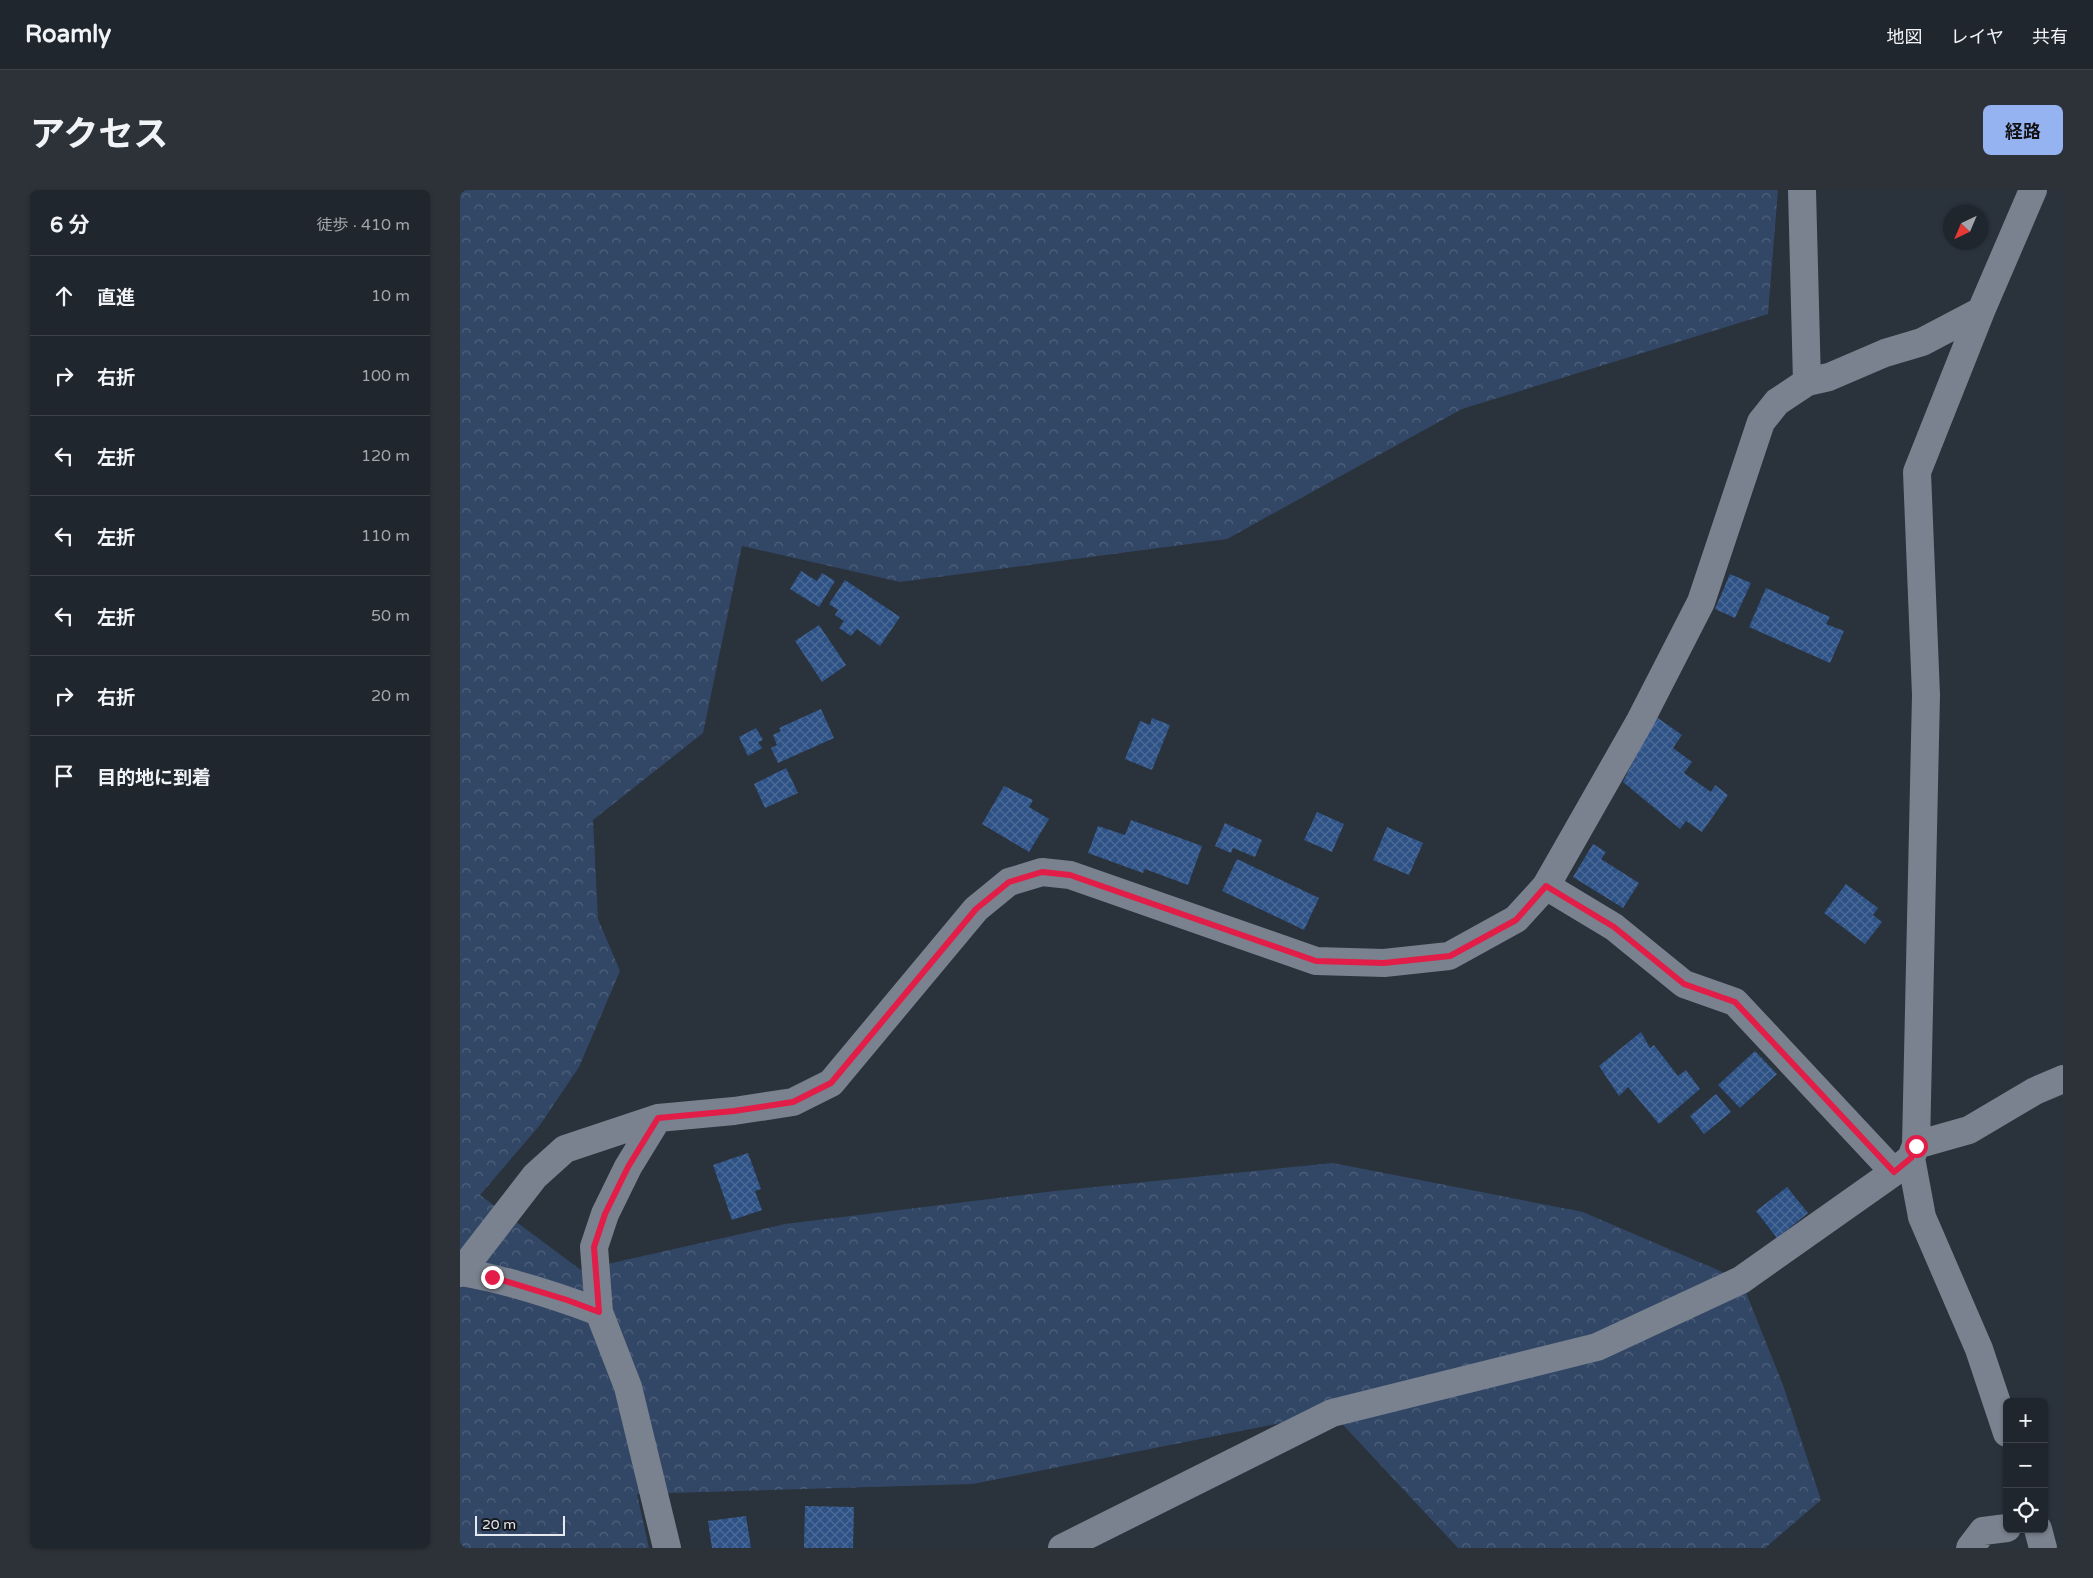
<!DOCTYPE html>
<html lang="ja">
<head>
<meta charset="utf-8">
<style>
	:root { --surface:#20262d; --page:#2d3239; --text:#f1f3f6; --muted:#a2a5aa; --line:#3d4349; --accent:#95b2f1 }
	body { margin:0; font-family:"Varela Round","Noto Sans JP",sans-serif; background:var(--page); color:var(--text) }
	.controls { position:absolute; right:15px; bottom:15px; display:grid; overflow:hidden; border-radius:8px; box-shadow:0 1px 4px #0004 }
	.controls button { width:45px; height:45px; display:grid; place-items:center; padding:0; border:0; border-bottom:1px solid var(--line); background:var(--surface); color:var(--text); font:25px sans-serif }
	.compass { position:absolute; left:1483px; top:15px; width:45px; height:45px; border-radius:50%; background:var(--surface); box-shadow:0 1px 4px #0004; rotate:224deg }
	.scale { position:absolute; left:15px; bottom:12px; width:90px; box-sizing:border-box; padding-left:5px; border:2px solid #e5eaf1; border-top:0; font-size:14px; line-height:18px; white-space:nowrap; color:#e5eaf1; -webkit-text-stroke:4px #16191e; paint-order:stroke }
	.stop { position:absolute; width:15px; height:15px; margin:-11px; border:4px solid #e11d48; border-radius:50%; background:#fff }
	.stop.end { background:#e11d48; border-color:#fff; box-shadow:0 1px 5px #0008 }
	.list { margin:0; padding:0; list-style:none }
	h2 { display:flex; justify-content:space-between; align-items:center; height:65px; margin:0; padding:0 20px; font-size:21px }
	h2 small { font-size:16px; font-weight:400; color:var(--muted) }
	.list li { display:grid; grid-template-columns:32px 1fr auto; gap:15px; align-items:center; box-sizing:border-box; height:80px; padding:0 20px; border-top:1px solid var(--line) }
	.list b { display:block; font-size:19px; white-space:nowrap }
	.list em { font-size:16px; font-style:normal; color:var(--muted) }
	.icon { flex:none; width:28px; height:28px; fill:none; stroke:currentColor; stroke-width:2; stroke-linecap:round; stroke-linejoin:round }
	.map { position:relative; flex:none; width:1603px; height:1358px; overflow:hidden; border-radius:8px }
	header { display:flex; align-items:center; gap:30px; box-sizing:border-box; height:70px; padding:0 25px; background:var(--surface); border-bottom:1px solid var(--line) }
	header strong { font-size:24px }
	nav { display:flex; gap:28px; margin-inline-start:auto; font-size:18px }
	.intro { display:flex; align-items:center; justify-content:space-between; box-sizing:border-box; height:120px; padding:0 30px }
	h1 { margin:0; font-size:35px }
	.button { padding:12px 22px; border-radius:8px; background:var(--accent); color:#111; font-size:18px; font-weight:700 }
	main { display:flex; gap:30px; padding:0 30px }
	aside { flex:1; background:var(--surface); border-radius:8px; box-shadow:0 1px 4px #0004 }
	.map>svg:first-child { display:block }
	.forest { fill:url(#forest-crowns) }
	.building { fill:url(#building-cross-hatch) }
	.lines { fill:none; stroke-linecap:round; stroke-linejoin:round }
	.minor { stroke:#79828e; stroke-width:28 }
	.route { stroke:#e11d48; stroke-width:6 }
</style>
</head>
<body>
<header>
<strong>Roamly</strong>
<nav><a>地図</a><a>レイヤ</a><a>共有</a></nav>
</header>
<div class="intro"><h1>アクセス</h1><a class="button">経路</a></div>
<main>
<aside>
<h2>6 分<small>徒歩 · 410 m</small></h2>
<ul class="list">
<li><svg class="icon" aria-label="ahead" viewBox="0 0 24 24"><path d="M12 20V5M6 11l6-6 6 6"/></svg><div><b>直進</b></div><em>10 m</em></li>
<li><svg class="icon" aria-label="right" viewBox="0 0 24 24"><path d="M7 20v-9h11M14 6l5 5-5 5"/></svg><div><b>右折</b></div><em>100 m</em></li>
<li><svg class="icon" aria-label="left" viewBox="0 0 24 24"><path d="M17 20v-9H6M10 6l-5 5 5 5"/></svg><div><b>左折</b></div><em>120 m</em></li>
<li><svg class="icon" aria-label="left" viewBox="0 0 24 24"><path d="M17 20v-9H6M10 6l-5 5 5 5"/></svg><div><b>左折</b></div><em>110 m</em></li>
<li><svg class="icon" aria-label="left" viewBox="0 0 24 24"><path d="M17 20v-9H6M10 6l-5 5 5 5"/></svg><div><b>左折</b></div><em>50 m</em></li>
<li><svg class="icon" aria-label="right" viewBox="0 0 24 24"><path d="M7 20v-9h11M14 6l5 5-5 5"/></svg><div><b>右折</b></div><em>20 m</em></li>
<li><svg class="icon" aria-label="arrive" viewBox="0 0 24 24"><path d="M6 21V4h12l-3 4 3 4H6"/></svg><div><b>目的地に到着</b></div></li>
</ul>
</aside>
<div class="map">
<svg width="1603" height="1358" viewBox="0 0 1603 1358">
	<defs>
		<pattern id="forest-crowns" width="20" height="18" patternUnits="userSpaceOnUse" patternTransform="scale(1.25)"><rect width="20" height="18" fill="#324766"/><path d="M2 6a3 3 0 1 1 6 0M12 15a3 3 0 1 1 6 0" fill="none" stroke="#50627c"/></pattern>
		<pattern id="building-cross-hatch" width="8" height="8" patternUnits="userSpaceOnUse" patternTransform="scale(1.25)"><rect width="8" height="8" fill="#2e5285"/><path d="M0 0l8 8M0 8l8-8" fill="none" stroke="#4c6b97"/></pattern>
	</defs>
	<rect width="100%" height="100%" fill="#2a323c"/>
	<!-- forest -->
	<path class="forest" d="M0 0H1318L1308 124 1002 219 767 349 440 392 282 356 243 543 133 630 138 729 160 781 119 877 80 935 20 1005 121 1080 325 1034 595 1001 873 973 1123 1022 1281 1090 1323 1195 1361 1310 1305 1358H998L872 1223 513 1294 177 1304 189 1358H0Z"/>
	<!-- building -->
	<path class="building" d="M341 381 357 391 362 383 375 391 359 417 330 399Z
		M1270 384 1291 393 1275 428 1255 419Z
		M385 390 440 427 420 456 397 439 391 446 379 438 384 431 375 425 378 420 369 414Z
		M1306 398 1370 427 1366 434 1384 441 1370 473 1289 437Z
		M359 435 386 475 362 492 335 451Z
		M361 519 374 548 318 573 311 558 317 555 313 545 321 541 319 538Z
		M1195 526 1222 545 1213 558 1232 572 1224 583 1251 602 1255 595 1268 605 1242 642 1226 631 1220 639 1163 592Z
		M692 528 710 535 692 580 665 569 680 531 690 535Z
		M296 538 303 550 298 552 302 558 288 566 279 547Z
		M326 578 338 603 305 618 294 594Z
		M544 596 573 610 569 617 589 629 569 662 522 634Z
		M857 622 884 634 872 662 844 650Z
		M671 630 742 656 728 695 685 679 683 683 628 663 638 636 665 645Z
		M765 633 802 650 795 667 773 658 771 663 755 656Z
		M927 637 963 653 949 685 913 670Z
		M1133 654 1146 662 1141 669 1179 693 1163 718 1113 687Z
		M777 669 859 708 844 740 762 701Z
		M1386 694 1418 718 1413 725 1422 732 1405 754 1364 723Z
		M1181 842 1190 858 1194 855 1218 886 1226 880 1240 899 1199 934 1168 897 1159 906 1139 876Z
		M1295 861 1317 884 1280 918 1258 895Z
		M1256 904 1271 922 1244 944 1230 926Z
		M288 963 301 999 295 1001 302 1020 272 1030 253 975Z
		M1327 997 1348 1023 1317 1048 1296 1021Z
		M345 1316 394 1317 393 1358H344Z
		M286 1326 291 1358H252L248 1331Z"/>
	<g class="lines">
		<!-- minor -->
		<path class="minor" d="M1342 0 1347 192
			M1086 696 1154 737 1224 794 1275 812 1434 982
			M198 928 168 977 145 1024 134 1057 139 1122 168 1197 207 1358
			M1456 955 1466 505 1457 282 1521 121
			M1 1082C48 1090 94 1105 139 1122
			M0 1083 75 986 105 959 198 928 274 921 333 912 371 893 516 719 549 692 582 682 610 685 856 771 924 773 989 766 1056 729 1086 696 1180 531 1241 412 1301 232 1317 212 1347 192 1369 187 1425 163 1462 152 1521 121 1573 0
			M1547 1243 1519 1159 1462 1027 1451 968 1456 955 1509 940 1575 901 1603 889
			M1578 1339 1583 1358
			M602 1358 872 1223 1137 1157 1281 1090 1434 982 1451 968
			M1510 1358 1523 1341 1547 1338"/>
	</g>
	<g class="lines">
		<!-- route -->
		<path class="route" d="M32 1087 107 1110 139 1122 134 1057 145 1024 168 977 198 928 274 921 333 912 371 893 516 719 549 692 582 682 610 685 856 771 924 773 990 766 1056 730 1086 696 1154 737 1224 794 1275 812 1434 982 1451 968 1456 956"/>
	</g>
</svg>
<div class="controls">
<button>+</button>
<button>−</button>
<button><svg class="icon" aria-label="locate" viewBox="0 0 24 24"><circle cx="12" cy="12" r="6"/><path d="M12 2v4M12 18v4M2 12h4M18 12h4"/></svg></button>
</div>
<svg class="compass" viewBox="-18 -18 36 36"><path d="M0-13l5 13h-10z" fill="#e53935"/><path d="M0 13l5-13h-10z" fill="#a2a5aa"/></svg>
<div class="scale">20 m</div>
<div class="stop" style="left:1456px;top:956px"></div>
<div class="stop end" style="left:32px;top:1087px"></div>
</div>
</main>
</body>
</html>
